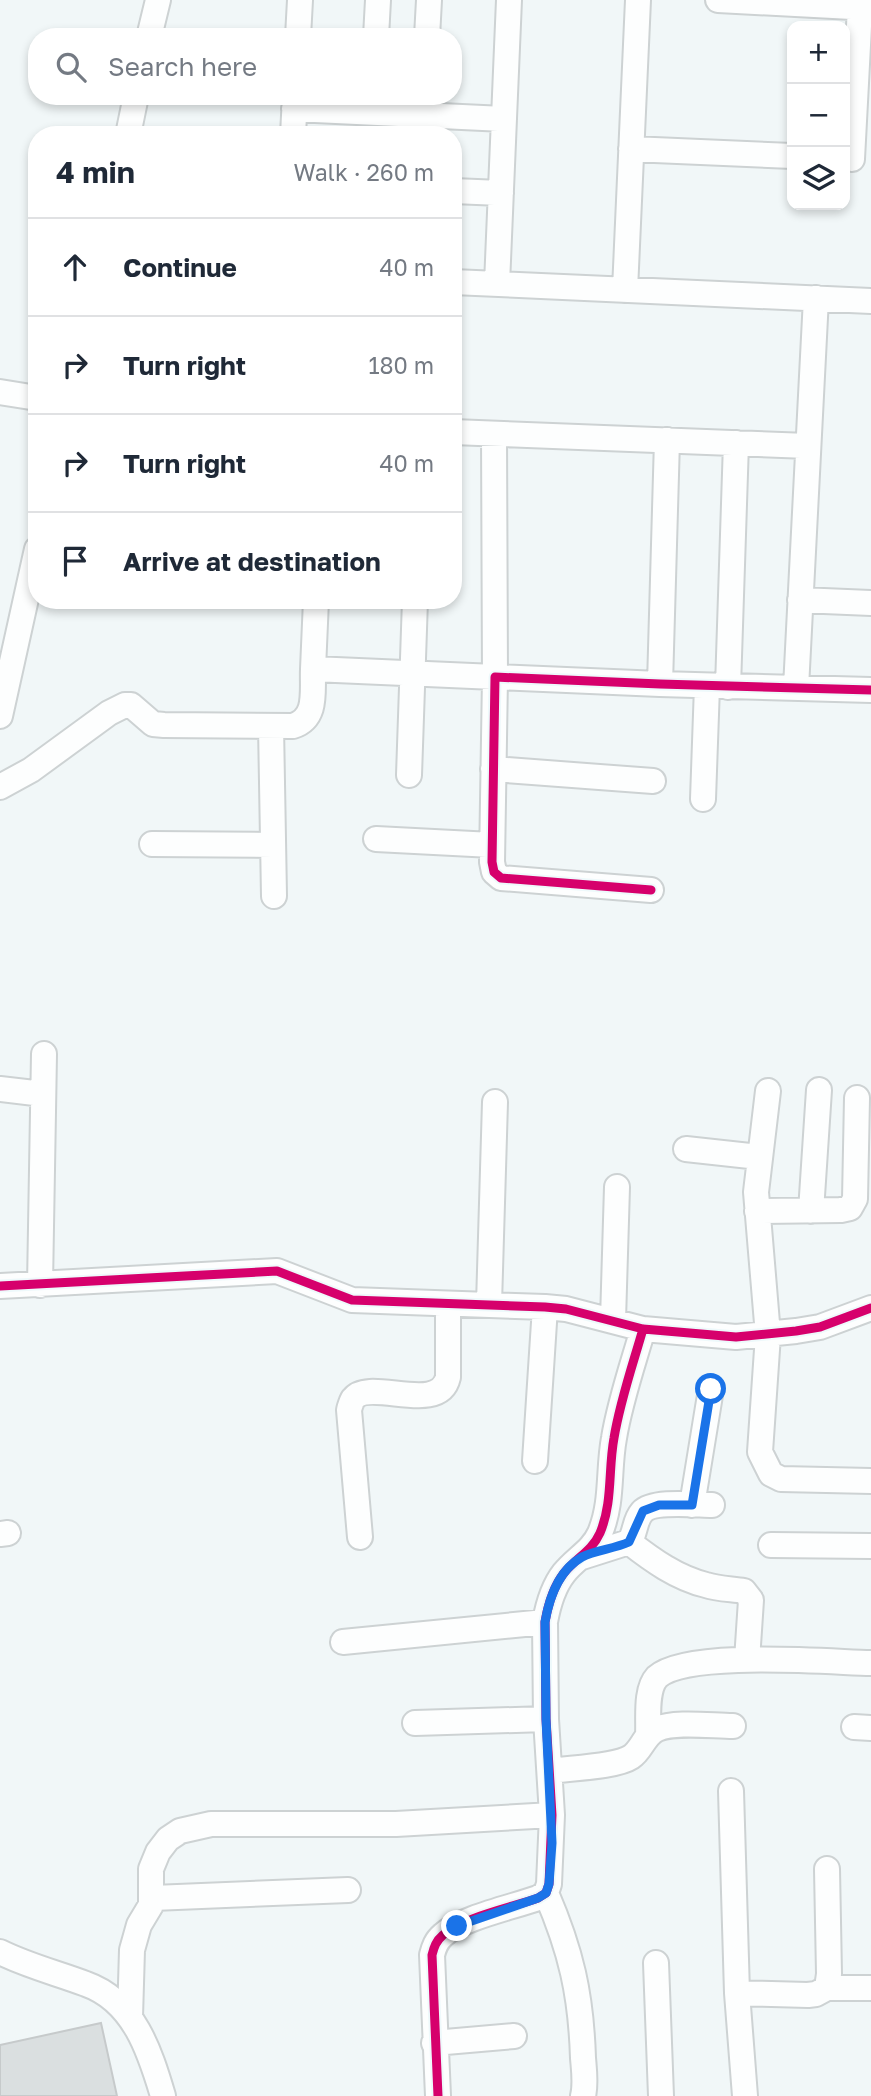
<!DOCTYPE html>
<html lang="en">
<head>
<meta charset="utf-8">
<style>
	:root { --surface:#fff; --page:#f2f2f3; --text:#1f2937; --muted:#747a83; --line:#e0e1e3 }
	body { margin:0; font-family:"Golos Text",sans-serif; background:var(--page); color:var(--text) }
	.controls { position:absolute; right:21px; top:21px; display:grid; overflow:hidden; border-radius:14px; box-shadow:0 4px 10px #0003 }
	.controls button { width:63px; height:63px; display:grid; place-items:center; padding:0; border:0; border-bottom:2px solid var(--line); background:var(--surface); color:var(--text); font:35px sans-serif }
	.stop { position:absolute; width:21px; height:21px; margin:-16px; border:5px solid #1a73e8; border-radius:50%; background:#fff }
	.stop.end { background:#1a73e8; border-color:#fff; box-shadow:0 2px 7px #0008 }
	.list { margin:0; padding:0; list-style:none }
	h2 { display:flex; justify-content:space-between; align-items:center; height:91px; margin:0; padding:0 28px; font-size:30px }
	h2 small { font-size:23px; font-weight:400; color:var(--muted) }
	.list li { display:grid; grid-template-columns:46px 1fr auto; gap:21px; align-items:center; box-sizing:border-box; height:98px; padding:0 28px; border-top:2px solid var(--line) }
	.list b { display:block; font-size:26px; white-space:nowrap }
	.list em { font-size:23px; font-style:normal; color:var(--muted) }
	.icon { flex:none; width:38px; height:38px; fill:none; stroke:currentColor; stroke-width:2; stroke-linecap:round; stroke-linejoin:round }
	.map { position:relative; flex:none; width:871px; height:2096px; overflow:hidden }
	.search { position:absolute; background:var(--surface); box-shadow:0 4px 10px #0003; left:28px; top:28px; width:434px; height:77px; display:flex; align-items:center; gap:18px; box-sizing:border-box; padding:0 24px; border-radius:28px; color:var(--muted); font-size:26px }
	.panel { position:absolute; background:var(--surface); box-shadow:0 4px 10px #0003; left:28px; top:126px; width:434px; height:483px; border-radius:28px }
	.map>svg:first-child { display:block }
	.building { fill:#dadfe0; stroke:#c6cacb; stroke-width:2 }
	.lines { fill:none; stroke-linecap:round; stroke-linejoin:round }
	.minor-casing { stroke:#cdd2d3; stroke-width:28 }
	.minor { stroke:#fdfefe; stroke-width:24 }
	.cycleway-casing { stroke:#eef9fb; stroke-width:13 }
	.cycleway { stroke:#d6006c; stroke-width:9 }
	.route { stroke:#1a73e8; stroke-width:9 }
</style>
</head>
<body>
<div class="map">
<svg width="871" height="2096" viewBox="0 0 871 2096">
	<rect width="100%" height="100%" fill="#f1f7f8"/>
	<!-- building -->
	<path class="building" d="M101 2023 117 2096H0V2045Z"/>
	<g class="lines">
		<!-- minor casing -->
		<g class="minor-casing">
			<path id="minor" d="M718 0 871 8
				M149 37 158 0
				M298 37 300 0
				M376 37 378 0
				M427 37 429 0
				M294 109 504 119
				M128 135 136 96
				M293 135 295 96
				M631 149 792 156
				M852 159 860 7
				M453 191 501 193
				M453 282 871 301
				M497 284 509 0
				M625 290 638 0
				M0 392 37 398
				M453 432 808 446
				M316 600 313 669 495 677 494 434
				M800 600 871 603
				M660 684 667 440
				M728 687 736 443
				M796 688 816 298
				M0 716 37 549
				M271 726 274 896
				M493 769 653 781
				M409 775 415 600
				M0 787 31 770 109 713 125 705H131L153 724 164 725 293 726C318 718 312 691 313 669
				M703 799 707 686
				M376 839 492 845
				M152 844 273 845
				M651 890 501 878 494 872 492 862 495 677 660 684 871 690
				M0 1089 43 1094
				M768 1091 756 1192 768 1335 760 1452 771 1474 781 1479 871 1481
				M686 1149 759 1157
				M757 1211 841 1210 850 1208 855 1199 857 1098
				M811 1211 819 1090
				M40 1285 44 1054
				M0 1286 277 1271 352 1300 545 1307 566 1309 643 1329 736 1337 796 1331 820 1327 871 1308
				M489 1304 495 1102
				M613 1320 617 1187
				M535 1461 545 1307
				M692 1505 711 1389
				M0 1534 8 1533
				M360 1537 349 1410C349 1409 352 1400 353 1399 369 1377 439 1416 448 1377V1304
				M629 1542C652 1560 677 1578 706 1585 718 1589 732 1589 744 1591L751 1600 747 1660
				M771 1545 871 1546
				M582 1557 629 1542C636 1533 634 1521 642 1512 653 1500 696 1505 712 1505
				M343 1642 545 1622
				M415 1723 546 1719
				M854 1727 871 1728
				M648 1735C649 1719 645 1690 657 1677 686 1650 828 1662 871 1663
				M550 1771C569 1768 616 1767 631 1757 642 1750 644 1735 657 1729 675 1721 712 1726 733 1726
				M731 1791 737 1993 745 2096
				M546 1893C571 1951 581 1994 583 2058 584 2070 586 2084 583 2096
				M153 1898 348 1890
				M0 1952C28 1966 57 1973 86 1984 134 2001 150 2052 163 2096
				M656 1963 661 2096
				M827 1988H871
				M737 1993 808 1995 816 1994 827 1988 829 1974 827 1869
				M130 2017 132 1950 139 1925 151 1905V1869L158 1852 168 1839 180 1831 211 1824H396L552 1815
				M434 2043 514 2036
				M438 2096 432 1955C434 1947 436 1941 443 1935 461 1918 513 1907 538 1898L546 1893 549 1884 552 1815 546 1719 545 1622C548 1605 553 1587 564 1573 576 1558 592 1551 600 1533 613 1502 608 1470 614 1438 620 1401 633 1364 643 1329"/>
		</g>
		<!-- minor -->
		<use href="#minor" class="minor"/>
		<!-- cycleway casing -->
		<g class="cycleway-casing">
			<path id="cycleway" d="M651 890 501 878 494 872 492 862 495 677 660 684 871 690
				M0 1286 277 1271 352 1300 545 1307 566 1309 643 1329 736 1337 796 1331 820 1327 871 1308
				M438 2096 432 1955C434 1947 436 1941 443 1935 461 1918 513 1907 538 1898L546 1893 549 1884 552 1815 546 1719 545 1622C548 1605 553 1587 564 1573 576 1558 592 1551 600 1533 613 1502 608 1470 614 1438 620 1401 633 1364 643 1329"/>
		</g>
		<!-- cycleway -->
		<use href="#cycleway" class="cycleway"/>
	</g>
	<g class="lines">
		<!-- route -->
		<path class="route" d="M457 1926 538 1898 546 1893 549 1884 552 1843 546 1719 545 1622C549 1599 559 1570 582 1557 595 1550 614 1549 629 1542L643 1511 659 1505H692L711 1389"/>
	</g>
</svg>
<div class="controls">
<button>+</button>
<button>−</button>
<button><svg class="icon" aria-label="layers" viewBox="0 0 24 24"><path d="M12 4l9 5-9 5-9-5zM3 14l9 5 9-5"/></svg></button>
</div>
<div class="stop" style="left:711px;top:1389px"></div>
<div class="stop end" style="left:457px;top:1926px"></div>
<div class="search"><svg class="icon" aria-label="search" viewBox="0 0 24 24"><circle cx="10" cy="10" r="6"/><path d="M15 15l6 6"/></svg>Search here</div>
<section class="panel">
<h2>4 min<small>Walk · 260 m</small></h2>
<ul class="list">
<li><svg class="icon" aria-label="ahead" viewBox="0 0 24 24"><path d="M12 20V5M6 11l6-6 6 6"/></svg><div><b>Continue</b></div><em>40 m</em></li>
<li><svg class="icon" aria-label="right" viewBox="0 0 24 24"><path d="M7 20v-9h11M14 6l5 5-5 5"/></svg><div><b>Turn right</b></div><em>180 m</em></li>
<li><svg class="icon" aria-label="right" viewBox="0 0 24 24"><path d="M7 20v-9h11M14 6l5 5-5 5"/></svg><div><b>Turn right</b></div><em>40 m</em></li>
<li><svg class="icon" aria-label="arrive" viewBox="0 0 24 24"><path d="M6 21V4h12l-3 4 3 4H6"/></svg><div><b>Arrive at destination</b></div></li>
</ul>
</section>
</div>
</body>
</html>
